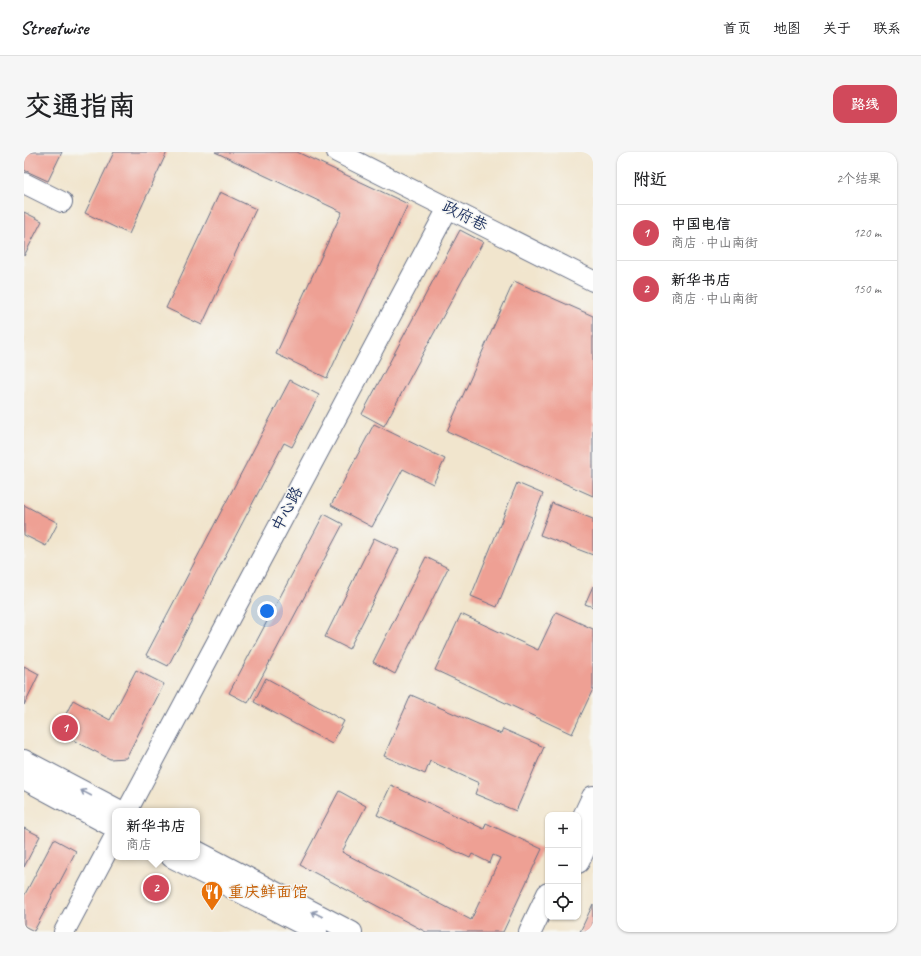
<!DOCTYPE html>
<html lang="zh">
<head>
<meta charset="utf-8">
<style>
	:root { --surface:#fff; --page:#f6f6f6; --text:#202124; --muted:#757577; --line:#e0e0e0; --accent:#d1495b }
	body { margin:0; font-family:Caveat,"LXGW WenKai TC",sans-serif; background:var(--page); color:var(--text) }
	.controls { position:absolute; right:12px; bottom:12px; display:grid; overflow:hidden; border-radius:8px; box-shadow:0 1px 3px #0004 }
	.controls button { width:36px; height:36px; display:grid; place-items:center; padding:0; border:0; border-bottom:1px solid var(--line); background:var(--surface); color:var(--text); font:20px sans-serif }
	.you { position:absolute; left:243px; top:459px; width:14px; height:14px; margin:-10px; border:3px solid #fff; border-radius:50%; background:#1a73e8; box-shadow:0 0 0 6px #1a73e833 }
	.badge { display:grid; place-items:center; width:26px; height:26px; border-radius:50%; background:var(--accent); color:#fff; font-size:13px; font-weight:700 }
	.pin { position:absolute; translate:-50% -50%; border:2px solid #fff; box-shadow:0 1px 4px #0006 }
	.popup { position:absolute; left:88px; top:656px; width:88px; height:52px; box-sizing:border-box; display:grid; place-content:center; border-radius:8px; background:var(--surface); filter:drop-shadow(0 1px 3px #0005); font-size:13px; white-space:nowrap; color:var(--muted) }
	.popup b { font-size:15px; color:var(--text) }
	.popup::after { content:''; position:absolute; left:50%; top:100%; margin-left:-8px; border:8px solid transparent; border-top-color:var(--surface) }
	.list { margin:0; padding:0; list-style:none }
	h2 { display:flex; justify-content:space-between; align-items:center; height:52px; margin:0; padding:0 16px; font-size:17px }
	h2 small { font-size:13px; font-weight:400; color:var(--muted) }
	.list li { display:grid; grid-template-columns:26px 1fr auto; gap:12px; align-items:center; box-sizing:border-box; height:56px; padding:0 16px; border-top:1px solid var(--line) }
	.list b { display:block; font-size:15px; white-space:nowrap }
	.list p { margin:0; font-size:13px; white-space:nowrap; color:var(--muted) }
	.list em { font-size:13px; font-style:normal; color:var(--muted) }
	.icon { flex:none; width:22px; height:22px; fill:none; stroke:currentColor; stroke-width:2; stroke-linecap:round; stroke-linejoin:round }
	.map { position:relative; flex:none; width:569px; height:780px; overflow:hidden; border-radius:12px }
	header { display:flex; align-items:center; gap:24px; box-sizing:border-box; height:56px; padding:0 20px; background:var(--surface); border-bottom:1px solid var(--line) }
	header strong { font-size:19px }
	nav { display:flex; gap:22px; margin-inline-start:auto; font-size:14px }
	.intro { display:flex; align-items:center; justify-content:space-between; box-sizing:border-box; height:96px; padding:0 24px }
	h1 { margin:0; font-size:28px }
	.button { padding:10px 18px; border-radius:12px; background:var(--accent); color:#fff; font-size:14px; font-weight:700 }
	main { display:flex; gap:24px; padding:0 24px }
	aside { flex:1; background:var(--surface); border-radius:12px; box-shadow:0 1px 3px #0004 }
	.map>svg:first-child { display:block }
	.building { fill:#eea094 }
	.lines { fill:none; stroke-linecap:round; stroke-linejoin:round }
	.minor-casing { stroke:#666f85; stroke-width:22 }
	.major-casing { stroke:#666f85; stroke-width:24 }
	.minor { stroke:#fff; stroke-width:20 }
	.major { stroke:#fff; stroke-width:22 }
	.oneway { stroke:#8d97ae }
	.labels { text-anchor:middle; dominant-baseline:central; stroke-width:3; stroke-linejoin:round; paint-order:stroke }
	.street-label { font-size:16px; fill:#1b2f5e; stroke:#f6f6f2 }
	.food-label { font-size:16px; fill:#c56008; stroke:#f6f6f2; text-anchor:start }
</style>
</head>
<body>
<header>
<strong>Streetwise</strong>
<nav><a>首页</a><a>地图</a><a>关于</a><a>联系</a></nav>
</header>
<div class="intro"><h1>交通指南</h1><a class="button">路线</a></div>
<main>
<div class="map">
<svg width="569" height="780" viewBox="0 0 569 780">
	<rect width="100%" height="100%" fill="#f6f6f2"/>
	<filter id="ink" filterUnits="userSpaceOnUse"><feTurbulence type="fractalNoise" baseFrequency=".025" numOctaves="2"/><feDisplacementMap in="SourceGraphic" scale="8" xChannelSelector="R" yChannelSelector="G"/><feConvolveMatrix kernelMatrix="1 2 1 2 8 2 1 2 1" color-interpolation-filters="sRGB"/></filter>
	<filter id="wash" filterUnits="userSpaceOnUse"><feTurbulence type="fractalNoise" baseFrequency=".012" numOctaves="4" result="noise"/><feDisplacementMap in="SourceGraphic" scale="16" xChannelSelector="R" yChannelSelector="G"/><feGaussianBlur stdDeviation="0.9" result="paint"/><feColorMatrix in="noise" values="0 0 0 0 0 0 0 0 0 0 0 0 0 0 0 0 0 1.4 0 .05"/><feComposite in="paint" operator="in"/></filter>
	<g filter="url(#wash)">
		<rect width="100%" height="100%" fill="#f1e5cd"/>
		<g id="blocks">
			<!-- building -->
			<path class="building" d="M0 0H38L24 29 0 18Z
				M90 0H143L105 82 61 61Z
				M191 0H273L384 52 303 226 252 202 318 60Z
				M196 40 232 57 178 173 142 156Z
				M0 60 18 69 0 104Z
				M436 78 459 90 360 274 338 262Z
				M490 129 569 164V344L423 279Z
				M266 228 295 243 268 295 260 291 144 514 122 503Z
				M350 272 421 307 409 332 379 317 348 375 307 353Z
				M493 331 519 342 473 455 447 444Z
				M528 351 569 367V403L516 383Z
				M0 353 34 371 22 394 0 383Z
				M300 362 319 372 224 551 205 541Z
				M350 386 375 398 325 497 301 485Z
				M402 405 424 416 371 522 349 510Z
				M569 434V455L561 452Z
				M532 460 569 477V537L548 582 411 518 437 462 514 498Z
				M0 514 15 522 0 553Z
				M112 518 140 532 102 606 86 607 33 580 49 548 86 568Z
				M242 526 320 569 308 592 230 550Z
				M387 543 477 582 479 577 520 595 492 659 451 642 455 631 406 609 401 622 360 604Z
				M367 633 460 677 462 671 518 697 479 780H402L276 713 315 639 342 654 318 700 447 768 476 706 469 703 466 711 448 702 446 706 353 663Z
				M0 676 16 684 0 715Z
				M30 687 52 699 10 779 0 774V744Z
				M569 752V780H556Z"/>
		</g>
	</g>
	<g filter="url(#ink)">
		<use href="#blocks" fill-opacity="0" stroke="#666f85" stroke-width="1"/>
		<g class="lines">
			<!-- minor casing -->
			<g class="minor-casing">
				<path id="minor" d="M313 0 569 129
					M0 31 38 50
					M0 608 97 659
					M0 627 91 676
					M103 659 424 56
					M173 699 328 780
					M147 705 293 780
					M40 780 91 684"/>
			</g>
			<!-- major casing -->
			<g class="major-casing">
				<path id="major" d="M554 677 569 645
					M554 710 569 678
					M506 780 524 742"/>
			</g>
			<!-- minor -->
			<use href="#minor" class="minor"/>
			<!-- major -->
			<use href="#major" class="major"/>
		</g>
		<!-- one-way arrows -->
		<defs><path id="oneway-shaft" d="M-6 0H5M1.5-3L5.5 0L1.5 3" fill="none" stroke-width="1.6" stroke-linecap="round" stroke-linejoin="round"/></defs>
		<g class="oneway">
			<use href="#oneway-shaft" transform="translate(62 641) rotate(-152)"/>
			<use href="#oneway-shaft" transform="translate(293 762) rotate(-152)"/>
		</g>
	</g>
	<!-- icons -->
	<defs>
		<g id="restaurant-pin" transform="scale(1.15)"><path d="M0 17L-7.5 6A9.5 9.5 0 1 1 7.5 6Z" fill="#e8710a" stroke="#f6f6f2"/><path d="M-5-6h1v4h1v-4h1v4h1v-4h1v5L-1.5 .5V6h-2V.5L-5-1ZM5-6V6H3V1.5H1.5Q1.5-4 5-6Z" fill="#fff"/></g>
	</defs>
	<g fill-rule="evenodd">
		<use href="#restaurant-pin" x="188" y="740"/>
	</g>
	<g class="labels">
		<!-- street labels -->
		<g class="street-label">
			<text transform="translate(441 64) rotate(27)">政府巷</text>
			<text transform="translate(263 357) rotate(-62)">中心路</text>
		</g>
		<!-- food labels -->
		<g class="food-label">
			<text x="204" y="740">重庆鲜面馆</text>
		</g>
	</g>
</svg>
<div class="controls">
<button>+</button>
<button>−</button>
<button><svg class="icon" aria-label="locate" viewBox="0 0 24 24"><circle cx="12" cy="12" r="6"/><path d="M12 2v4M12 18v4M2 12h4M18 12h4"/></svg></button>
</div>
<div class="you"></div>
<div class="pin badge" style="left:41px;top:576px">1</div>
<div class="pin badge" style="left:132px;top:736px">2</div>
<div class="popup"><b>新华书店</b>商店</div>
</div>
<aside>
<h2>附近<small>2个结果</small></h2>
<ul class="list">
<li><span class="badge">1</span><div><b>中国电信</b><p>商店 · 中山南街</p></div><em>120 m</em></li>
<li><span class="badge">2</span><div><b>新华书店</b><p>商店 · 中山南街</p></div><em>150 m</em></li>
</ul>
</aside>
</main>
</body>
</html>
